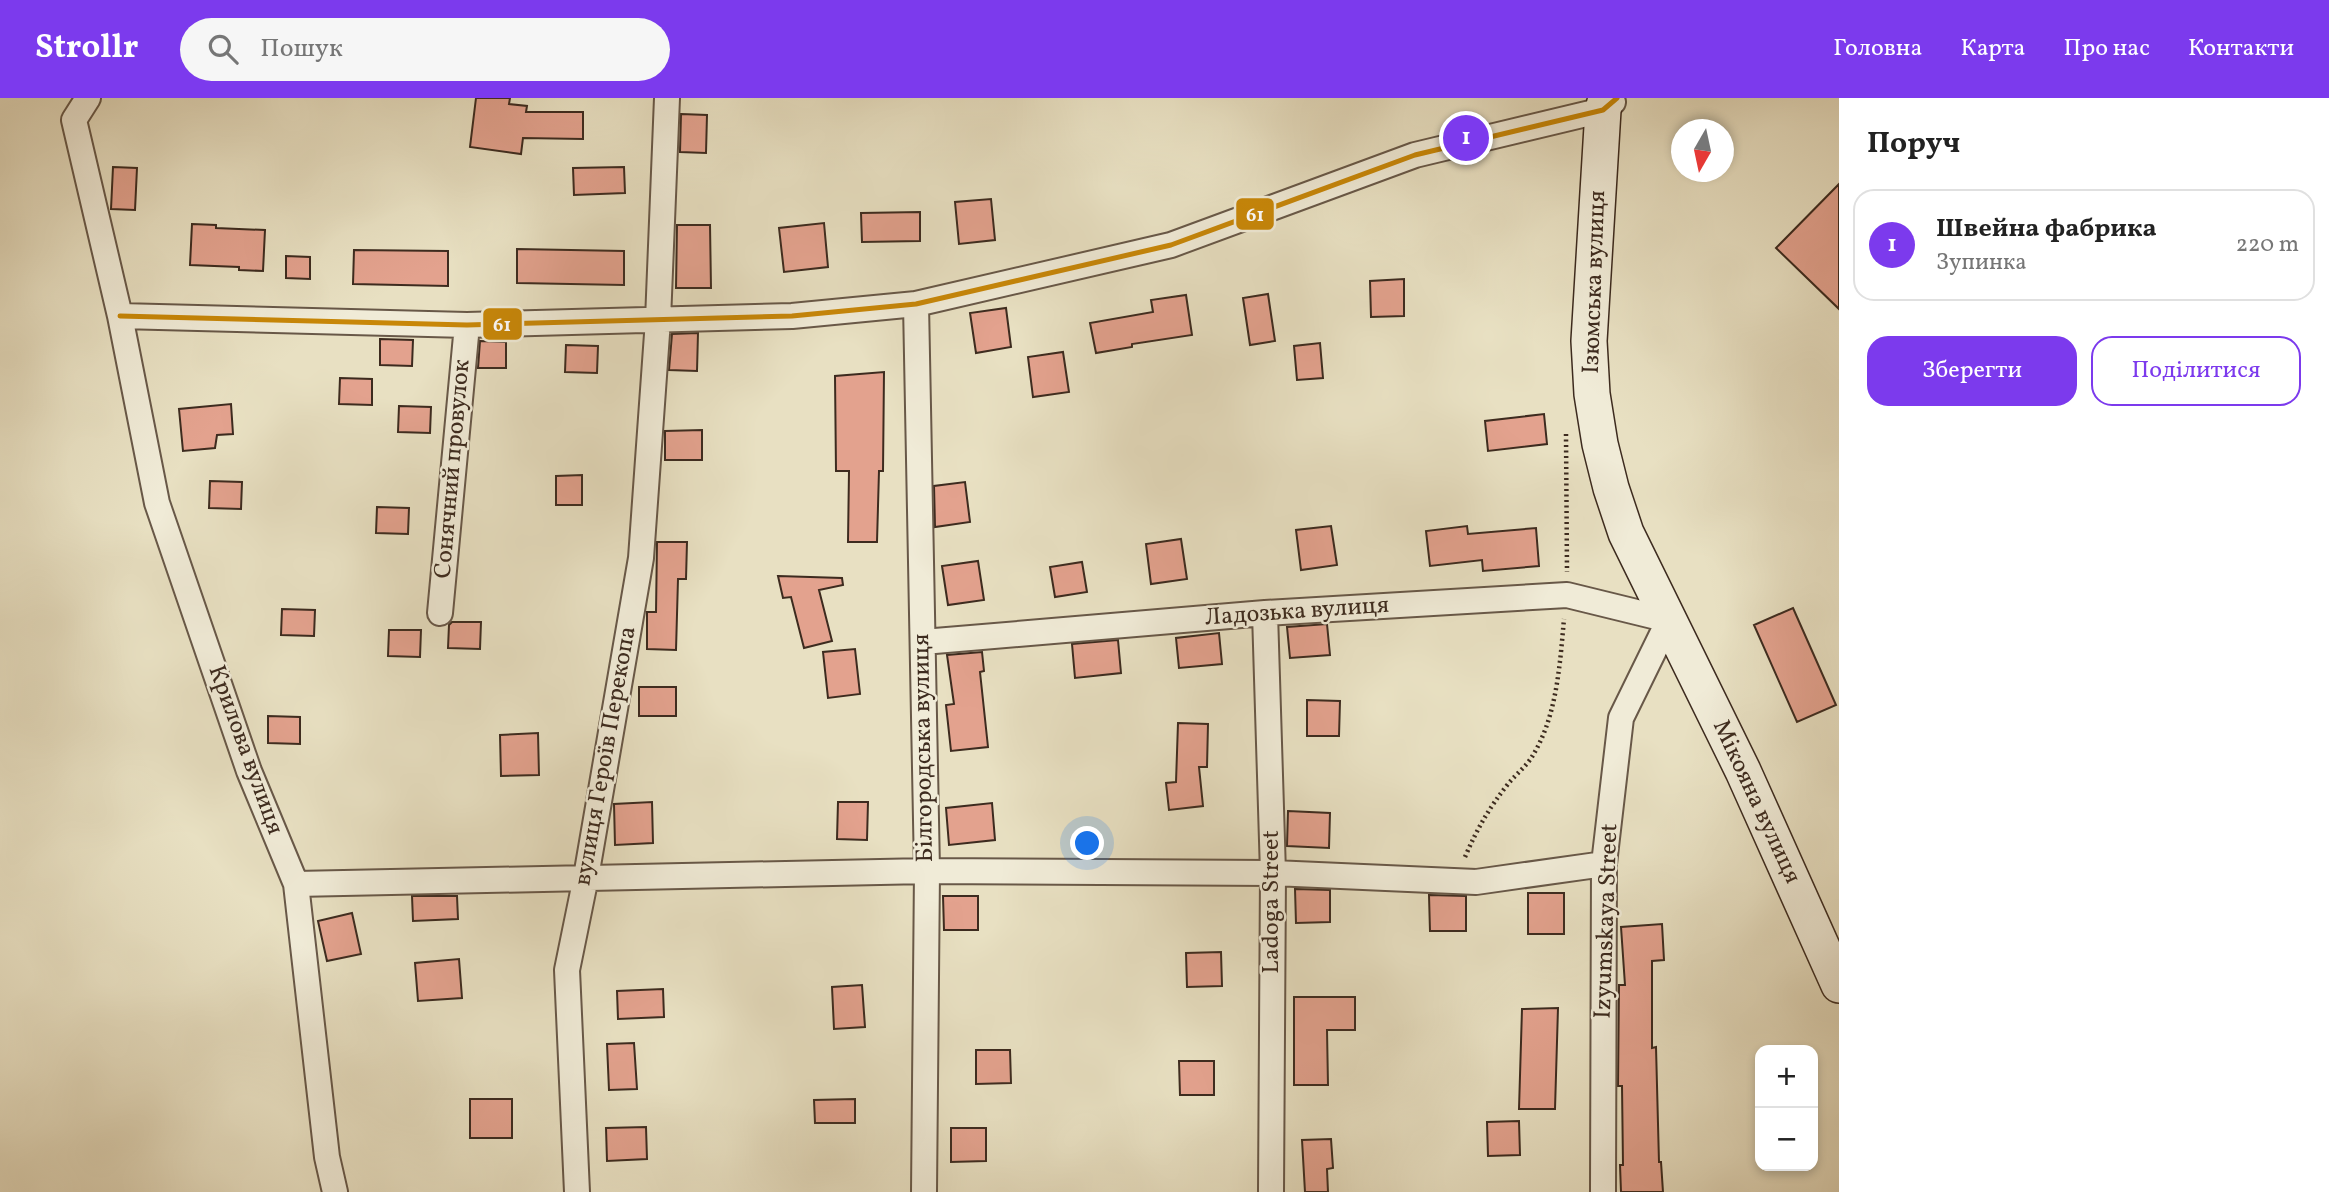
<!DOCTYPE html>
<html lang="uk">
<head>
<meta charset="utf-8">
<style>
	:root { --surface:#fff; --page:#f6f6f6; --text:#222; --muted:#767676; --line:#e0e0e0; --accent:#7c3aed }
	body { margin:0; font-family:Vollkorn,serif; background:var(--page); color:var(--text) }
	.controls { position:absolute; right:21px; bottom:21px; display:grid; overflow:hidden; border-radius:14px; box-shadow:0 4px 10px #0003 }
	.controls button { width:63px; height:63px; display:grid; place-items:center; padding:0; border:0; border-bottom:2px solid var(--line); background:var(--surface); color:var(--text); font:35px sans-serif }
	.compass { position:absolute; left:1671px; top:21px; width:63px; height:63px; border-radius:50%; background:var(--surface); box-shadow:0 4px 10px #0003; rotate:189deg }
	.you { position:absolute; left:1088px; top:746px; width:24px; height:24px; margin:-18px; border:5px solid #fff; border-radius:50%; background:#1a73e8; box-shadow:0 0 0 10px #1a73e833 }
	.badge { display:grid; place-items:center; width:46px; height:46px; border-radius:50%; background:var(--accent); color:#fff; font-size:23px; font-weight:700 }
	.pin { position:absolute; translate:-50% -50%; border:4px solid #fff; box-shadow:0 2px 7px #0006 }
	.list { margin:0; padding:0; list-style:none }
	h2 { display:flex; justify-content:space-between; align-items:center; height:91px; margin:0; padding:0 28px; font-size:30px }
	h2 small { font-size:23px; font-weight:400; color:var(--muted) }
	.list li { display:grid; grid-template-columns:46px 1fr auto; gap:21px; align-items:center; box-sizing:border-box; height:112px; margin:0 14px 14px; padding:0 14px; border:2px solid var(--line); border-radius:21px }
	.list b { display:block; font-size:26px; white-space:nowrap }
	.list p { margin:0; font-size:23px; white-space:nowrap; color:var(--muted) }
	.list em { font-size:23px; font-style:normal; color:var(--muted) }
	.actions { display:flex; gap:14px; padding:21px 28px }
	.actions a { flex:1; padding:16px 0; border:2px solid var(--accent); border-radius:21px; text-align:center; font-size:24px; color:var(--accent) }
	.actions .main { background:var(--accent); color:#fff }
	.icon { flex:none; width:38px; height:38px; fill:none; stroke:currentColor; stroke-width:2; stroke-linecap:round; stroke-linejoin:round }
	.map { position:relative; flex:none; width:1839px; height:1094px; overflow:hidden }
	header { display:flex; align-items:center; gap:42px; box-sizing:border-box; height:98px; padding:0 35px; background:var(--accent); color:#fff }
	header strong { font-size:33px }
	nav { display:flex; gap:38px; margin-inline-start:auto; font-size:24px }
	.search { width:490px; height:63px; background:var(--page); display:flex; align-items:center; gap:18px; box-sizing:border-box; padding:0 24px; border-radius:38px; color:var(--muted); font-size:26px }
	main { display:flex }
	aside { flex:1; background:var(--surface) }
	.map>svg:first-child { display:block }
	.building { fill:#e3a28e; stroke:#3d2b1f; stroke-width:2 }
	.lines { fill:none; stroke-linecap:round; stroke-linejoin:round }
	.street-casing { stroke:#685848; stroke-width:28 }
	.secondary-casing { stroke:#3d2b1f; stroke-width:38 }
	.path { stroke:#3d2b1f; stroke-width:4.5; stroke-dasharray:2 3.5; stroke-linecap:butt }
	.street { stroke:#f0ebd7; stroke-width:24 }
	.secondary { stroke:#f0ebd7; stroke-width:35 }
	.bus-1-casing { stroke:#f0ebd7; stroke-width:10 }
	.bus-1 { stroke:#c88708; stroke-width:5 }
	.labels { text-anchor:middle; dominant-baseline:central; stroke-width:5; stroke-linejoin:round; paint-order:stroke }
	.street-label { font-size:24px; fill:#3d2b1f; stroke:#f0ebd7 }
	.line-badge { stroke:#f0ebd7; stroke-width:2.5 }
	.badge-label { font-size:19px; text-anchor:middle; font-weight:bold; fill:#fff }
</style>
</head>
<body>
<header>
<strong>Strollr</strong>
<div class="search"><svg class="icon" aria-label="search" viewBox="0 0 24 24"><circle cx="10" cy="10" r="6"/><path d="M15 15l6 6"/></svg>Пошук</div>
<nav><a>Головна</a><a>Карта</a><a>Про нас</a><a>Контакти</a></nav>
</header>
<main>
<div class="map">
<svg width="1839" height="1094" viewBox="0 0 1839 1094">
	<rect width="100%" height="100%" fill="#e8e0c2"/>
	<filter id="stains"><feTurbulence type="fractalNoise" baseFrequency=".00286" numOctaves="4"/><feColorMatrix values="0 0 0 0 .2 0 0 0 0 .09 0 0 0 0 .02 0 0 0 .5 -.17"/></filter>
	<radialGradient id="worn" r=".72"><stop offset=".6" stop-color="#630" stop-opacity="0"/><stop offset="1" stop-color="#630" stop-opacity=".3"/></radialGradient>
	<!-- building -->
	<path class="building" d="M476 0H510L509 6 527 8 526 14H583V41L523 40 521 56 470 49Z
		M681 16 707 17 706 55 680 54Z
		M113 69 137 70 135 112 111 111Z
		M624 69 625 95 574 97 573 70Z
		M1839 86V211L1776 150Z
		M991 101 995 142 959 146 955 104Z
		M920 114V143L862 144 861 115Z
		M824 125 828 169 784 174 779 130Z
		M192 126 216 127V130L265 132 263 173 239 172V169L190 167Z
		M677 127H710L711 190H676Z
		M517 151 624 153V187L517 185Z
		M354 152 448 153V188L353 186Z
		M286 158 310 159V181L286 180Z
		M1404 181V218L1371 219 1370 183Z
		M1268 196 1275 243 1250 247 1243 200Z
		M1186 197 1192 237 1132 246V249L1096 255 1090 225 1153 214 1151 202Z
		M1006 210 1011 249 976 255 970 215Z
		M698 235 697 273 669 272 672 236Z
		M380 241 413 242 412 268 380 267Z
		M480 243 506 244V270H478Z
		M1320 245 1323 280 1297 282 1294 248Z
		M566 247 598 248 597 275 565 274Z
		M1063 254 1069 294 1033 299 1028 259Z
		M884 274 883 373H879L877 444H848L849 373H836L835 278Z
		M340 280 372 281V307L339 306Z
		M231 306 233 336 217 337 215 350 183 353 179 311Z
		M399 308 431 309 430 335 398 334Z
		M1544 316 1547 346 1488 353 1485 323Z
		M702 332V362H665V333Z
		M582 377V407H556V378Z
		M210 383 242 384 241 411 209 410Z
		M965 384 970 424 935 429 934 388Z
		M377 409 409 410 408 436 376 435Z
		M1331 428 1337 467 1301 472 1296 432Z
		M1467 428 1468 436 1536 430 1539 468 1483 473 1482 462 1430 468 1426 433Z
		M1181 441 1187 481 1151 486 1146 446Z
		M657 444H687L686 481H678L676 552 647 551V514H656Z
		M978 463 984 502 948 507 942 468Z
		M1082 464 1087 494 1055 499 1050 469Z
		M778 478 842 480 843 487 819 492 832 543 804 550 791 499 783 500Z
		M1793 510 1836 607 1797 624 1754 527Z
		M282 511 315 512 314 538 281 537Z
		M452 524H481L480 551 448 550 449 527Z
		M1327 526 1330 557 1290 560 1287 529Z
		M389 532H421L420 559 388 558Z
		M1219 535 1222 566 1179 570 1176 540Z
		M1118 542 1121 575 1075 580 1072 546Z
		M855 551 860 596 828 600 823 554Z
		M982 554 984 573 980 574 988 649 951 653 946 607 954 606 947 557Z
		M639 589H676V618H639Z
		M1307 602 1340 603 1339 638H1307Z
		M268 618 300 619V646L268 645Z
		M1178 625 1208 626 1207 669H1199L1203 708 1169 712 1166 685 1176 684Z
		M538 635 539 677 501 678 500 637Z
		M652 704 653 745 615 747 614 706Z
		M838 704H868L867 742 837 741Z
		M992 705 995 742 949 747 946 710Z
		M1288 713 1330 715 1329 750 1287 748Z
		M1295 791 1330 792V824L1296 825Z
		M1528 795H1564V836H1528Z
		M1429 797 1466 798V833H1430Z
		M412 798H457L458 821 413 823Z
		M943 798H978V832H944Z
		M352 815 361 856 327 863 318 823Z
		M1662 826 1664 862 1652 863V950L1656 949 1659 1064H1661L1663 1094H1621L1620 1067H1623L1622 988H1618L1619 887H1625L1621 829Z
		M1221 854 1222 888 1187 889 1186 855Z
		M459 861 462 900 418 903 415 865Z
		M862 887 865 929 834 931 832 889Z
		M663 891 664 919 618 921 617 893Z
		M1294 899H1355V932H1327L1328 987H1294Z
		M1558 910 1555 1011H1519L1522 911Z
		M634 945 637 991 609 992 607 946Z
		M976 952H1010L1011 985 976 986Z
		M1179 963H1214V997H1180Z
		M470 1001H512V1040H470Z
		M855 1001V1025H815L814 1002Z
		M1519 1023 1520 1057 1488 1058 1487 1024Z
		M646 1029 647 1061 607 1063 606 1030Z
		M951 1030H986V1063L951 1064Z
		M1331 1041 1333 1070 1327 1071 1328 1094H1305L1302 1042Z"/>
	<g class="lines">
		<!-- street casing -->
		<g class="street-casing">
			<path id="street" d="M88 0 74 22 120 218 157 405 249 673 296 786 327 1059 335 1094
				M916 206 927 773 924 1094
				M120 218 467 227 792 218 916 206 1171 147 1415 57 1603 12 1613 4
				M440 515 467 227
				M1265 515 1273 775 1271 1094
				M923 544 1265 515 1567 497 1669 522 1621 620 1604 766 1603 1094
				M296 786 927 773 1273 775 1476 784 1604 766
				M577 1094 567 872 586 779 641 460 658 222 667 0"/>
		</g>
		<!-- secondary casing -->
		<g class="secondary-casing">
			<path id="secondary" d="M1606 0 1603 12 1589 243 1592 296 1600 346 1611 390 1626 435 1743 673 1839 887"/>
		</g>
		<!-- path -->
		<path class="path" d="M1566 336 1567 474
			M1465 759C1477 731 1489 710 1508 686 1516 676 1527 668 1533 657 1557 618 1560 565 1564 521"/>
		<!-- street -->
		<use href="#street" class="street"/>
		<!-- secondary -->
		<use href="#secondary" class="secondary"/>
		<!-- bus-1 casing -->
		<g class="bus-1-casing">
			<path id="bus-1" d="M120 218 467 227 792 218 916 206 1171 147 1415 57 1603 12 1617 0"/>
		</g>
		<!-- bus-1 -->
		<use href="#bus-1" class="bus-1"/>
	</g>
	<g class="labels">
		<!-- street labels -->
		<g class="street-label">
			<text transform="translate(1595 184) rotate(-88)">Ізюмська вулиця</text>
			<text transform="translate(453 371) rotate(-85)">Сонячний провулок</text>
			<text transform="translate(1297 514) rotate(-4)">Ладозька вулиця</text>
			<text transform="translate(924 650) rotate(-91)">Білгородська вулиця</text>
			<text transform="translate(245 652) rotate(70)">Крилова вулиця</text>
			<text transform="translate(606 658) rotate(-80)">вулиця Героїв Перекопа</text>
			<text transform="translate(1756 704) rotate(65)">Мікояна вулиця</text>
			<text transform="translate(1272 804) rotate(-90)">Ladoga Street</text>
			<text transform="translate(1607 823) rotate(-88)">Izyumskaya Street</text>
		</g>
	</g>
	<g class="line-badge">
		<rect x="1235" y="99" width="40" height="34" rx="7" fill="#c88708"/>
		<rect x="482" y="209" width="41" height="34" rx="7" fill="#c88708"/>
	</g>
	<g class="badge-label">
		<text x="1255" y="123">61</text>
		<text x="502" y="233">61</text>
	</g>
	<rect width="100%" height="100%" filter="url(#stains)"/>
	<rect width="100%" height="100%" fill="url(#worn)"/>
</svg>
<div class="controls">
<button>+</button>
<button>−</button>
</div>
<svg class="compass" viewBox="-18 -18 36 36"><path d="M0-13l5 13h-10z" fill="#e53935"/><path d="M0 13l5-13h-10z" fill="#767676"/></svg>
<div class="you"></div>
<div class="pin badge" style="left:1466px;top:40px">1</div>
</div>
<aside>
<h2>Поруч<small></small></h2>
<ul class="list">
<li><span class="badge">1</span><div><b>Швейна фабрика</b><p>Зупинка</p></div><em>220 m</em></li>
</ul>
<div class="actions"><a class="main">Зберегти</a><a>Поділитися</a></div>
</aside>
</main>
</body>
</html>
